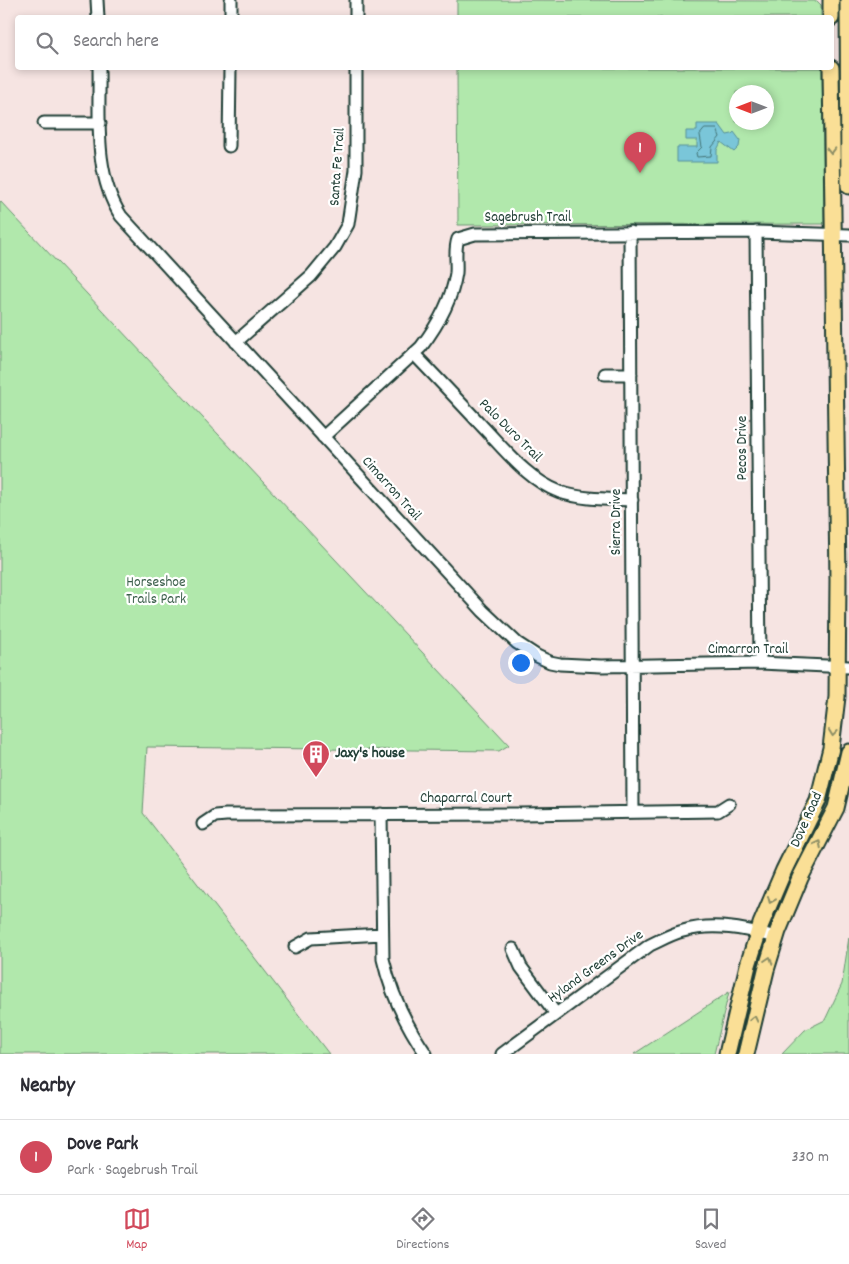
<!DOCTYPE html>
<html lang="en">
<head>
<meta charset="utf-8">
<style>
	:root { --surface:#fff; --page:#f7f7f7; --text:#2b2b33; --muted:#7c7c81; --line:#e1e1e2; --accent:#d1495b }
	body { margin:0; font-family:Dekko,sans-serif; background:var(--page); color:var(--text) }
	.compass { position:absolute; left:729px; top:85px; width:45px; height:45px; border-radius:50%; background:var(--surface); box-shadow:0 2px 8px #0003; rotate:270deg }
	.you { position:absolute; left:520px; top:662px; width:18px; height:18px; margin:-12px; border:4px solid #fff; border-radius:50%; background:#1a73e8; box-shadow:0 0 0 8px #1a73e833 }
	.badge { display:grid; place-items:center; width:32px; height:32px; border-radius:50%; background:var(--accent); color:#fff; font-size:16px; font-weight:700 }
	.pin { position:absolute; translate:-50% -41px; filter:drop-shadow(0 1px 2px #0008) }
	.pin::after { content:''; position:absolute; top:26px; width:18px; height:15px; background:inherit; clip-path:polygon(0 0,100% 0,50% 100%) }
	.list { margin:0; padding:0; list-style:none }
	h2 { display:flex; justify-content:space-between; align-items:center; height:65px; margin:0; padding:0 20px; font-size:21px }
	h2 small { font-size:16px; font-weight:400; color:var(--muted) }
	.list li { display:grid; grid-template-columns:32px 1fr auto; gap:15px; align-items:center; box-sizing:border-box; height:75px; padding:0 20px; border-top:1px solid var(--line) }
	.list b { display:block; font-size:19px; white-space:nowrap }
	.list p { margin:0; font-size:16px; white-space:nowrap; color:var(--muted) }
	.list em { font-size:16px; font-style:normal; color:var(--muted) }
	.icon { flex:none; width:28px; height:28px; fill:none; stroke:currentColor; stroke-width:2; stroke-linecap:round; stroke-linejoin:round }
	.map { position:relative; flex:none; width:849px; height:1054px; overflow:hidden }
	.search { position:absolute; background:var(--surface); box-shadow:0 2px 8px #0003; left:15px; right:15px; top:15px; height:55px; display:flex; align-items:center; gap:12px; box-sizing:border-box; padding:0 18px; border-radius:5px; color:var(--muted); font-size:19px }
	.sheet { height:140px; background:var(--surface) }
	nav { display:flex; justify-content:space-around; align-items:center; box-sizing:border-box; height:70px; border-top:1px solid var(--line); background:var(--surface); font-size:14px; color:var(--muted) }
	nav a { display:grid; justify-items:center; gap:2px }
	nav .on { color:var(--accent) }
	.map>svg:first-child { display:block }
	.green { fill:#b1e8ac; stroke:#689270; fill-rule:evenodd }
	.water { fill:#7ac6d9; stroke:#568f97 }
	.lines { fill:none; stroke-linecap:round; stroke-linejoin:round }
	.shore { stroke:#437476; stroke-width:1 }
	.minor-casing { stroke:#1f3d34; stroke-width:15 }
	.major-casing { stroke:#1f3d34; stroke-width:19 }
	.minor { stroke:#fff; stroke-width:11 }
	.major { stroke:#fadf96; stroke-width:15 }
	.oneway { stroke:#8c8e65 }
	.labels { text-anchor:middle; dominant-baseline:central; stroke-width:4.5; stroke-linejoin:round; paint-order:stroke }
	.street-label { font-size:15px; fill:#1f3d34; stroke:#fff }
	.park-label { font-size:15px; fill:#3c5f4c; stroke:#fff }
	.poi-label { font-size:15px; font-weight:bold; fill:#1f3d34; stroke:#fff; text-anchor:start }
</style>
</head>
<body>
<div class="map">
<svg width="849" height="1054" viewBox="0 0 849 1054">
	<rect width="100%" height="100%" fill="#f6e4e2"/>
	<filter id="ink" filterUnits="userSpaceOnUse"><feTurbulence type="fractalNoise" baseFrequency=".02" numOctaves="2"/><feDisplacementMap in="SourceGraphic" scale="10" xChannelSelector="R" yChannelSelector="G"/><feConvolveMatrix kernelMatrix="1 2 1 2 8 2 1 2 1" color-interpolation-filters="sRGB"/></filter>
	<g filter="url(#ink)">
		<!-- green -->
		<path class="green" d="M457 0 817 1 821 5V17L457 18Z
			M457 68H822L824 224 458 225ZM736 92H766V122H736Z
			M0 201 509 745 499 751 147 747 143 813 329 1054H0Z
			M849 937V1054H782L805 1030 825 1020 842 984Z
			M729 992 714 1054H634Z"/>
		<!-- water -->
		<path class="water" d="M697 124H719L727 135 732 134 734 132 740 140 739 147 734 152 721 142 717 150V162H677V147H697V140H686V131H697Z"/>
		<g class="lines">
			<!-- shore -->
			<path class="shore" d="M705 129H717L720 137 712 147 711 156 697 157 696 153 702 147 700 135Z"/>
			<!-- minor casing -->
			<g class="minor-casing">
				<path id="minor" d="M97 0 98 18
					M356 0V18
					M231 18V0
					M99 68C100 116 93 173 121 216L483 611 517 643 537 656 550 662 560 664 601 666 760 663 849 667
					M44 123H100
					M229 146 230 68
					M630 232 633 812
					M756 232 760 663
					M236 342 311 276 335 247 348 224 356 170V68
					M414 354C437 378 460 402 482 426 505 450 528 480 560 492 583 500 608 499 632 500
					M605 374H631
					M323 437 421 347C437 326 452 300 456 273 457 262 454 250 458 239L475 234 756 232 849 235
					M381 814 383 959C391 994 406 1025 426 1054
					M203 824 215 816 226 815 521 814 718 811 729 804
					M295 947 311 938 382 934
					M513 949 521 967 556 1014
					M502 1054 650 945C661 940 671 934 683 931 714 922 745 929 776 937"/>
			</g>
			<!-- major casing -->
			<g class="major-casing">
				<path id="major" d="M831 0V18
					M848 0 849 186
					M727 1054 748 965 761 924 784 870 818 801 831 748 837 697 838 580 831 68
					M746 1054 766 970 778 931 800 878 836 808 849 752"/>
			</g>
			<!-- minor -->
			<use href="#minor" class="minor"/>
			<!-- major -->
			<use href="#major" class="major"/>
		</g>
		<!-- one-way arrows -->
		<defs><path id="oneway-chevron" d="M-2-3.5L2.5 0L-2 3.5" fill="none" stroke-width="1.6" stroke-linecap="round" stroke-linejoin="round" transform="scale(1.25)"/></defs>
		<g class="oneway">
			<use href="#oneway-chevron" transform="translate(831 151) rotate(89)"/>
			<use href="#oneway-chevron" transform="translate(833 733) rotate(97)"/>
			<use href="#oneway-chevron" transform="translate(818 844) rotate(-63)"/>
			<use href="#oneway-chevron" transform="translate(771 900) rotate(113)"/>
			<use href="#oneway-chevron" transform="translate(769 960) rotate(-72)"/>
			<use href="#oneway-chevron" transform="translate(754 1019) rotate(-77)"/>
		</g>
	</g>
	<!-- icons -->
	<defs>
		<g id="building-pin" transform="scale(1.4375)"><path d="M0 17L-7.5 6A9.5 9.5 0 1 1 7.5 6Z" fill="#d1495b" stroke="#fff"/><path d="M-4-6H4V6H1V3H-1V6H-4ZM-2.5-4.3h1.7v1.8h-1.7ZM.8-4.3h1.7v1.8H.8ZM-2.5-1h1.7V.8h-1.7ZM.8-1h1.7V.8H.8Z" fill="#fff"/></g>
	</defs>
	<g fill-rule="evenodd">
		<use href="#building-pin" x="316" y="754"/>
	</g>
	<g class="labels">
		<!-- street labels -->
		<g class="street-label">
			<text transform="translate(338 167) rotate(-86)">Santa Fe Trail</text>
			<text x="528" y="218">Sagebrush Trail</text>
			<text transform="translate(510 431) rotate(45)">Palo Duro Trail</text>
			<text transform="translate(743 448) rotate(-90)">Pecos Drive</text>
			<text transform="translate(391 489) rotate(48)">Cimarron Trail</text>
			<text transform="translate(617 522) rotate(-90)">Sierra Drive</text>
			<text x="748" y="650">Cimarron Trail</text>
			<text x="466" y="799">Chaparral Court</text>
			<text transform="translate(807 820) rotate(-66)">Dove Road</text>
			<text transform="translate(596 967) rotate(-36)">Hyland Greens Drive</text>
		</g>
		<!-- park labels -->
		<g class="park-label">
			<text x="156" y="583">Horseshoe<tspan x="156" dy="17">Trails Park</tspan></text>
		</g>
		<!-- poi labels -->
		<g class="poi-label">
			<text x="335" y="754">Jaxy's house</text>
		</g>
	</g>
</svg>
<svg class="compass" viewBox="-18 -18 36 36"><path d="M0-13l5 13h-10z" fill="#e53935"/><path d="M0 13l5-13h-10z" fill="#7c7c81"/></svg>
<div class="you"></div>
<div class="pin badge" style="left:640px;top:173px">1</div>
<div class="search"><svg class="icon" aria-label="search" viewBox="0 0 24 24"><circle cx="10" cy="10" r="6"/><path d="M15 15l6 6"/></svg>Search here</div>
</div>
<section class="sheet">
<h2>Nearby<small></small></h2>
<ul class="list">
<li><span class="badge">1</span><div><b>Dove Park</b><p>Park · Sagebrush Trail</p></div><em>330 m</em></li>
</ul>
</section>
<nav>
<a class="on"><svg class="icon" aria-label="map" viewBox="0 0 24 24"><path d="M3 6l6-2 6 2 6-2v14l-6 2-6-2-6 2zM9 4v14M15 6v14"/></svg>Map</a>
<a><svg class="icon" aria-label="directions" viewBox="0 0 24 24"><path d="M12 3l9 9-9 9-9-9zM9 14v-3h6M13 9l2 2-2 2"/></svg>Directions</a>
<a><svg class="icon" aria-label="saved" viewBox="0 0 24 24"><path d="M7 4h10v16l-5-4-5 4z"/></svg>Saved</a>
</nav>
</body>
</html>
